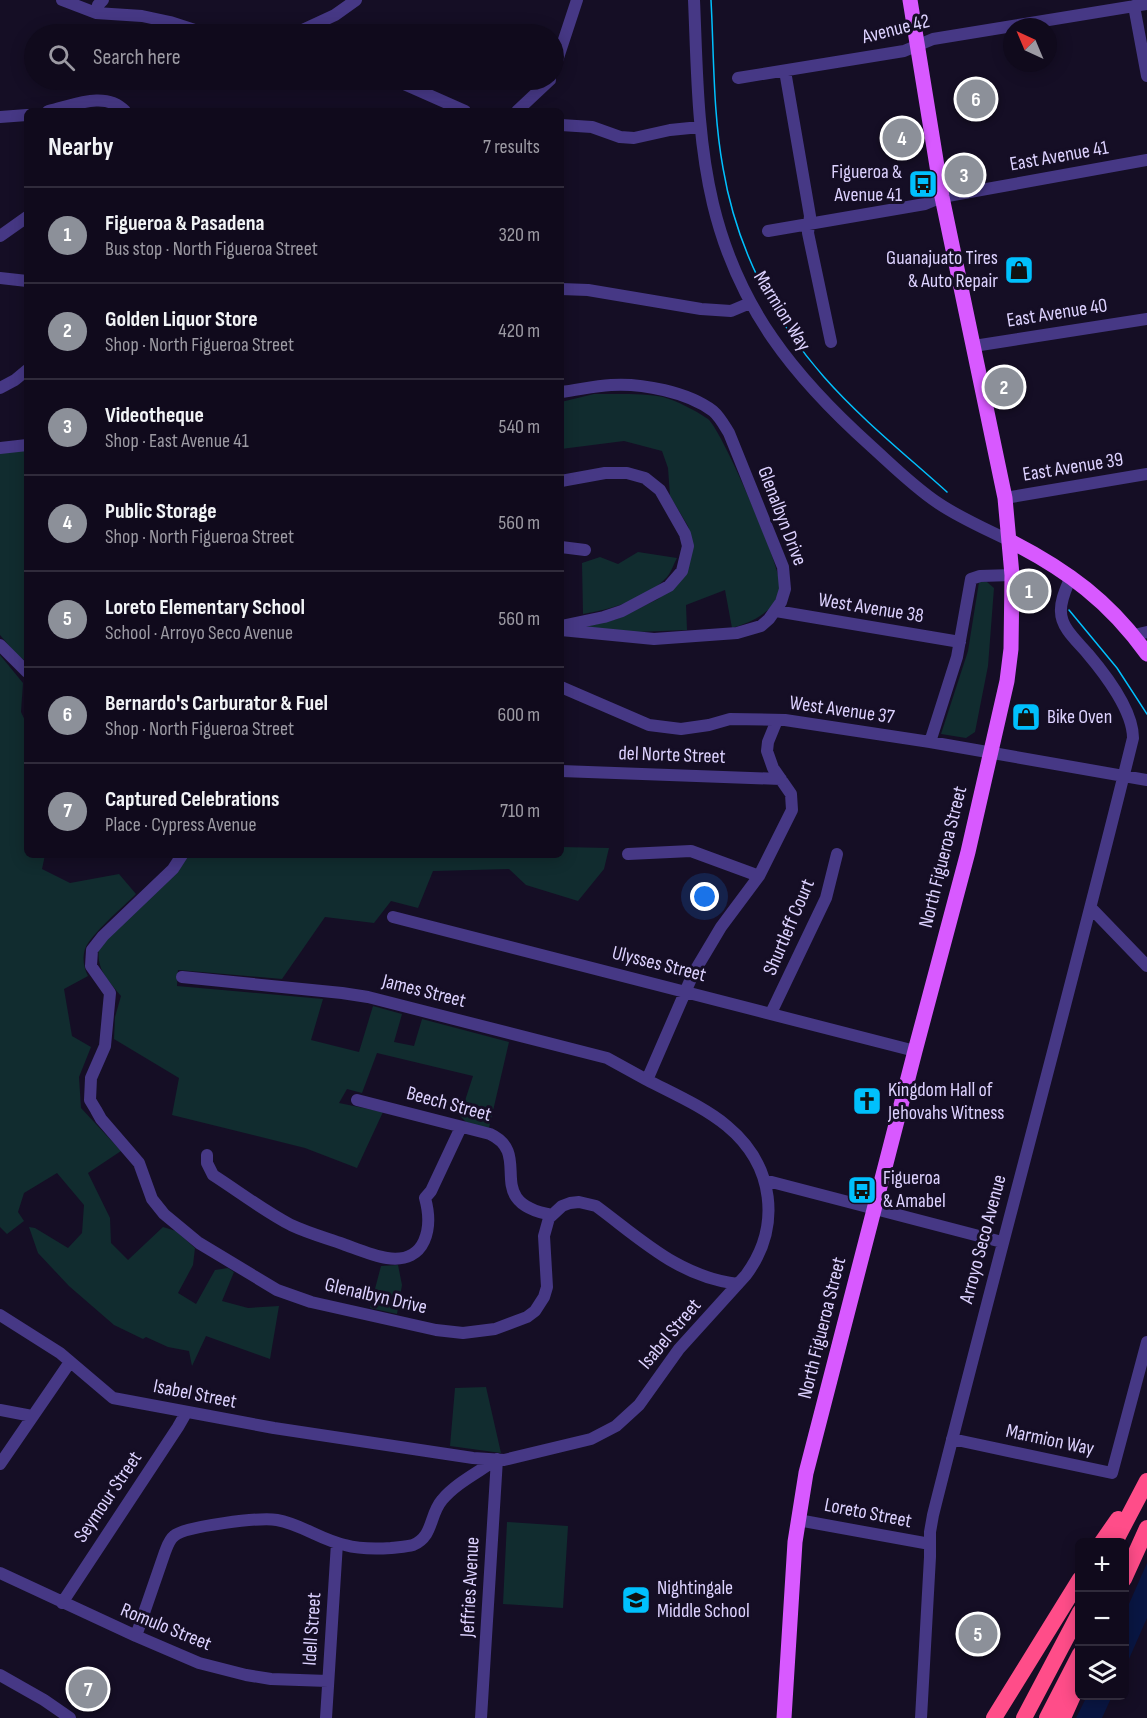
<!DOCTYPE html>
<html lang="en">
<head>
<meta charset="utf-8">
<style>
	:root { --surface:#100a1c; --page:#191325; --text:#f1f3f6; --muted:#9c9aa3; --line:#302b3b; --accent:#8c9099 }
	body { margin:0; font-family:"Sofia Sans Condensed",sans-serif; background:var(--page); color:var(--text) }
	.controls { position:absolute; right:18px; bottom:18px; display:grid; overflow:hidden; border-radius:9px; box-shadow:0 3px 15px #0003 }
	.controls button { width:54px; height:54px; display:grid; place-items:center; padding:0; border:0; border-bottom:2px solid var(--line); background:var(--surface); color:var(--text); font:30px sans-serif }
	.compass { position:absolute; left:1003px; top:18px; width:54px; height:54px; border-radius:50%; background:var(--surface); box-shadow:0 3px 15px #0003; rotate:316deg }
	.you { position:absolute; left:705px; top:897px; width:21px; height:21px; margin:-15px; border:4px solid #fff; border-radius:50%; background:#1a73e8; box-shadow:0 0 0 9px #1a73e833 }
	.badge { display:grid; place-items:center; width:39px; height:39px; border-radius:50%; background:var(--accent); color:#fff; font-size:20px; font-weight:700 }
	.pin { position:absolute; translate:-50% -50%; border:3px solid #fff; box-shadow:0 2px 6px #0006 }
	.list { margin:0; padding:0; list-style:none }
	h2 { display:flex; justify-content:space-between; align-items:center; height:78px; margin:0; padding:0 24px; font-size:26px }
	h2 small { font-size:20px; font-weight:400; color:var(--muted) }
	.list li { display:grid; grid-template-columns:39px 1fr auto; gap:18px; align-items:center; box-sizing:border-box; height:96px; padding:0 24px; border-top:2px solid var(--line) }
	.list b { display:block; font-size:22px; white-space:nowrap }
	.list p { margin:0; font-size:20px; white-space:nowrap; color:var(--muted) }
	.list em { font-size:20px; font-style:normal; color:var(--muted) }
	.icon { flex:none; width:33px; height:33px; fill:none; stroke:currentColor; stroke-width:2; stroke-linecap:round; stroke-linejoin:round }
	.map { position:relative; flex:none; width:1147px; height:1718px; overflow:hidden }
	.search { position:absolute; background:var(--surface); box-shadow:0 3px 15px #0003; left:24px; top:24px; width:540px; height:66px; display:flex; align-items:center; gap:15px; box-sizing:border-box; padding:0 21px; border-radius:33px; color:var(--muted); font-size:22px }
	.panel { position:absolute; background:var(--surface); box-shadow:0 3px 15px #0003; left:24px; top:108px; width:540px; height:750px; border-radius:9px }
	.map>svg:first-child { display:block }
	.green { fill:#112c2f }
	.water { fill:#091643 }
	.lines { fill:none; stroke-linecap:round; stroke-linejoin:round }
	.minor { stroke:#463885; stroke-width:12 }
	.major { stroke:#d859ff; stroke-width:15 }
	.highway { stroke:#ff4d89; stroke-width:16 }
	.tram { stroke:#00c0fd; stroke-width:1.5 }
	.labels { text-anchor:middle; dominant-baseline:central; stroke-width:6; stroke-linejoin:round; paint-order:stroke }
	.street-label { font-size:20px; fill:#ddd2ff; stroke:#150e25 }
	.poi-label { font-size:20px; fill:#ddd2ff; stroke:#150e25; text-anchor:start }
</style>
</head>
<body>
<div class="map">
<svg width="1147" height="1718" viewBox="0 0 1147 1718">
	<rect width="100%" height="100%" fill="#150e25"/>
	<!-- green -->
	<path class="green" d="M594 394C612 394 647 393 663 397 677 401 695 410 708 419 722 430 781 567 780 586 778 611 752 622 732 628L725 590 686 605 687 630 636 632 584 627 617 619 658 599 677 583 693 546 688 526 670 496 668 468 662 451 624 441 561 449V402Z
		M27 449V662L17 655 0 635V453Z
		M638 552 677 558C673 565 671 574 665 579 645 600 611 609 583 614L582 563 600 557 618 564Z
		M979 582H987L994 588 988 666 975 732 966 738 941 734 968 651Z
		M0 655 23 683 21 712 27 725V855H45L42 869 70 883 119 874 136 894C124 906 90 935 85 949 82 959 84 968 88 976L64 989 72 1036 91 1047 79 1077 81 1108 121 1151 88 1173 110 1218 111 1243 128 1260 163 1227 176 1231 195 1248 193 1265 178 1293 196 1304 215 1270 228 1268 234 1272 222 1301 248 1308 279 1306 270 1359 206 1336 192 1366 189 1351 168 1347 146 1337 143 1339 114 1325 69 1286 38 1253 29 1227 35 1228 68 1248 82 1233 84 1205 57 1173 24 1193 18 1212 24 1221 7 1234 0 1227Z
		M561 847 609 848 604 869 578 901 526 885 509 869 433 871 418 908 391 901 374 923 325 917 282 979 178 970 177 986 323 999 311 1040 359 1052 373 1006 402 1014 394 1042 414 1046 422 1019 509 1042 489 1128 468 1124 460 1116 473 1076 377 1053 362 1093 347 1089 339 1103 383 1112 357 1168 305 1148 172 1115 179 1078 114 1039 115 1017 121 996C107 979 96 969 99 947L184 855H561Z
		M398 1265 402 1285 397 1314 370 1308 381 1266Z
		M486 1387 501 1453 450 1446 455 1388Z
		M507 1522 568 1526 563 1608 503 1604Z"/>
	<!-- water -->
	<path class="water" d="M1147 1563V1618L1125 1668V1613Z
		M1087 1696H1112L1102 1718H1076Z"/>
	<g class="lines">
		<!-- minor -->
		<path class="minor" d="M62 0 96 13 142 16 170 22 207 34
			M694 0C697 68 697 137 713 204 738 308 794 377 872 447 893 466 914 487 938 503 960 518 986 529 1010 541
			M1134 6 1147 76
			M96 13 98 5 103 0
			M294 34 335 15 356 0
			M554 70 577 0
			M785 71 810 216 808 233 831 342
			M738 78 904 51 933 39 1147 4
			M395 80 465 111
			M48 111C72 106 105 90 125 111
			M517 111 550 80
			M0 117 27 115
			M561 125 592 127 620 137 634 138 670 130 700 127
			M768 231 925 204 942 197 1147 160
			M0 236 27 217
			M0 278 27 281
			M561 289 588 290 701 309 731 311 750 303
			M974 346 1147 319
			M0 388 15 380 27 370
			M561 392C578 390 594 386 611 385 642 383 688 392 713 411 720 417 724 425 729 433L783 567 785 589 781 602 769 619 761 626 737 633 654 639 561 630
			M0 448 27 445
			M561 481 605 473H627L645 478 660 490 685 534 688 546 682 571 669 586 622 611 604 617 561 626
			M1005 498 1147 474
			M561 547 585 550
			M776 611 960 642
			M1134 635 1147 632
			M0 645 27 672
			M561 687 649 725 681 729 709 725 730 719 785 720 930 742 1147 780
			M930 742 957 657 971 579 980 576 1012 575
			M561 771 781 779
			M628 854 691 851 759 876
			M182 855 173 869 103 936 92 950 91 966 110 993 105 1046 91 1078 90 1100 96 1110 101 1119 139 1163 152 1199 164 1214 199 1243 277 1290 311 1302 436 1330 463 1333 495 1329 527 1317 535 1311 544 1297 547 1287 544 1236 549 1218 562 1206 570 1203 579 1202 596 1206C642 1240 679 1277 738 1284
			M1091 908 1147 966
			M393 917 915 1051
			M182 977 342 993 368 997 607 1058 647 1080
			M771 1013 826 898 837 854
			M357 1100 490 1134C535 1155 480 1202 552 1215
			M207 1155V1163L213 1175C238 1191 264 1211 291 1225 308 1233 326 1238 343 1244 357 1249 373 1256 387 1258 427 1264 433 1227 425 1198L431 1191 461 1127
			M764 1180 1002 1242
			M0 1315 60 1353 113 1398 274 1428 473 1458 504 1460 591 1439 616 1426 639 1405 679 1349 746 1275C782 1226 774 1165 727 1126 704 1107 674 1094 647 1080L693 974 721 927 759 876 792 810 791 794 773 768 767 751 768 742 777 720
			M0 1410 32 1416
			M952 1439 1112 1473 1147 1342
			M0 1464 70 1362
			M798 1520 930 1544
			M0 1573 136 1636 199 1663 246 1675 271 1679 328 1681
			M62 1603 178 1427 186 1413
			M136 1636 165 1552C167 1547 169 1540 174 1536 185 1526 261 1517 277 1520 301 1524 321 1540 345 1545 359 1549 376 1549 391 1548 398 1547 406 1547 413 1545 434 1536 429 1515 442 1500 456 1483 479 1472 497 1459
			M0 1675 44 1700 70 1718
			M326 1718 337 1543
			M481 1718 497 1459
			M921 1718 930 1557V1532L933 1515C998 1256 1069 998 1133 738 1133 711 1105 674 1088 654 1078 642 1061 628 1061 612 1060 600 1067 587 1071 576"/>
		<!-- major -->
		<path class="major" d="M1010 541C1067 570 1110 602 1147 654
			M784 1718 795 1542 806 1473 915 1051 968 852 1007 681 1011 649 1012 575 1005 498 942 197 910 0"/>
		<!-- highway -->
		<path class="highway" d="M1102 1542 1118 1519
			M1115 1542 1147 1481
			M1124 1579 1147 1528
			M994 1718 1080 1579
			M1024 1718 1080 1612
			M1047 1718 1080 1654
			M1063 1718 1080 1680"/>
		<!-- tram -->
		<path class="tram" d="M711 0C714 56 713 113 723 168 736 246 772 318 824 377 861 419 906 455 947 492
			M1069 610 1117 668 1147 714"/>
	</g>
	<!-- icons -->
	<defs>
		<g id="bus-square" transform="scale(1.5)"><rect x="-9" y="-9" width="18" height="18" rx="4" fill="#00c0fd" stroke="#150e25"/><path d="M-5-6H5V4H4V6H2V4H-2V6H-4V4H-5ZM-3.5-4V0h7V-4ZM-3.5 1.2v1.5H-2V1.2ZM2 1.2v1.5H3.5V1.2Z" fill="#111"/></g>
		<g id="shop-square" transform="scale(1.5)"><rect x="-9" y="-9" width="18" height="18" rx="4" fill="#00c0fd" stroke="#150e25"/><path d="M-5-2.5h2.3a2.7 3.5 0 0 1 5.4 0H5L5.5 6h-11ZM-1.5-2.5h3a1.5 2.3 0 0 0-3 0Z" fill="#111"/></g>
		<g id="church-square" transform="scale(1.5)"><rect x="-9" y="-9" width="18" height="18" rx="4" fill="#00c0fd" stroke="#150e25"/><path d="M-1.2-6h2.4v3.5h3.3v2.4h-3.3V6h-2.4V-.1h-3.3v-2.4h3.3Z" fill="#111"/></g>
		<g id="school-square" transform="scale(1.5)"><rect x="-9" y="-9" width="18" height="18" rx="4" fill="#00c0fd" stroke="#150e25"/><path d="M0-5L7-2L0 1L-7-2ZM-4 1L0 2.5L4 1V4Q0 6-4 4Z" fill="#111"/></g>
	</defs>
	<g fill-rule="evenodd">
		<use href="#bus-square" x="923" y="184"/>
		<use href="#shop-square" x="1019" y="270"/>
		<use href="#shop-square" x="1026" y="717"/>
		<use href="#church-square" x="867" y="1101"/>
		<use href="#bus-square" x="862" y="1190"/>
		<use href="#school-square" x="636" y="1600"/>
	</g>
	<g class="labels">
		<!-- street labels -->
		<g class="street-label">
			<text transform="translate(896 29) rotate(-14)">Avenue 42</text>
			<text transform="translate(1059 156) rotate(-10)">East Avenue 41</text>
			<text transform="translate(782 311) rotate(58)">Marmion Way</text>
			<text transform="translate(1057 313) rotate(-9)">East Avenue 40</text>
			<text transform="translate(1073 467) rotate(-9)">East Avenue 39</text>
			<text transform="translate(782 516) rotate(69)">Glenalbyn Drive</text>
			<text transform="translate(871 608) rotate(9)">West Avenue 38</text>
			<text transform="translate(842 710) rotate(8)">West Avenue 37</text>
			<text transform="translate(672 755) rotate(2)">del Norte Street</text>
			<text transform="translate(943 857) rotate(-76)">North Figueroa Street</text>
			<text transform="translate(789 927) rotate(-67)">Shurtleff Court</text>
			<text transform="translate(659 964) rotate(14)">Ulysses Street</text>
			<text transform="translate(424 991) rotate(14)">James Street</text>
			<text transform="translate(449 1104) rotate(15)">Beech Street</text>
			<text transform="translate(983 1239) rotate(-75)">Arroyo Seco Avenue</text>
			<text transform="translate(376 1296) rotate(13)">Glenalbyn Drive</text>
			<text transform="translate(822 1328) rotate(-76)">North Figueroa Street</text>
			<text transform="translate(670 1334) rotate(-50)">Isabel Street</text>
			<text transform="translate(195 1394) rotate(11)">Isabel Street</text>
			<text transform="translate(1050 1440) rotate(12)">Marmion Way</text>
			<text transform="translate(108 1497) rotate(-56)">Seymour Street</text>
			<text transform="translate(868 1513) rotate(11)">Loreto Street</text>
			<text transform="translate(470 1587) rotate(-87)">Jeffries Avenue</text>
			<text transform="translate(166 1627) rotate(22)">Romulo Street</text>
			<text transform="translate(312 1629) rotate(-86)">Idell Street</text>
		</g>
		<!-- poi labels -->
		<g class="poi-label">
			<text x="902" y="172" text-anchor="end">Figueroa &amp;<tspan x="902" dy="23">Avenue 41</tspan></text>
			<text x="998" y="258" text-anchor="end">Guanajuato Tires<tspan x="998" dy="23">&amp; Auto Repair</tspan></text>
			<text x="1047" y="717">Bike Oven</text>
			<text x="888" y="1090">Kingdom Hall of<tspan x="888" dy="23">Jehovahs Witness</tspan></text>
			<text x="883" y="1178">Figueroa<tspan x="883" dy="23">&amp; Amabel</tspan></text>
			<text x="657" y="1588">Nightingale<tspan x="657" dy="23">Middle School</tspan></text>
		</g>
	</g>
</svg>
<div class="controls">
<button>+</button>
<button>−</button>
<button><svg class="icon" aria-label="layers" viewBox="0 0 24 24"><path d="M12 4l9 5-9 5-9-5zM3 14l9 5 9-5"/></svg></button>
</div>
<svg class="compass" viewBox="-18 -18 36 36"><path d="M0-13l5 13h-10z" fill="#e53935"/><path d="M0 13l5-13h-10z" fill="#9c9aa3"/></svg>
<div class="you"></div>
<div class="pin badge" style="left:1029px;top:591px">1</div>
<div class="pin badge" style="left:1004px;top:387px">2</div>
<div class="pin badge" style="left:964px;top:175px">3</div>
<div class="pin badge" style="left:902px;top:138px">4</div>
<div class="pin badge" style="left:978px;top:1634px">5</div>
<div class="pin badge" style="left:976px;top:99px">6</div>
<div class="pin badge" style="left:88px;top:1689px">7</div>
<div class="search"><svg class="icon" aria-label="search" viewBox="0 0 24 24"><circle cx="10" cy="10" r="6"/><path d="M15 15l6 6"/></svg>Search here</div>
<section class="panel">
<h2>Nearby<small>7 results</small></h2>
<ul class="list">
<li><span class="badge">1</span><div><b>Figueroa &amp; Pasadena</b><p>Bus stop · North Figueroa Street</p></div><em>320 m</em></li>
<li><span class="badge">2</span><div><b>Golden Liquor Store</b><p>Shop · North Figueroa Street</p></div><em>420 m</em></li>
<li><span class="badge">3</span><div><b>Videotheque</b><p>Shop · East Avenue 41</p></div><em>540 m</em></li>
<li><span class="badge">4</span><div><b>Public Storage</b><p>Shop · North Figueroa Street</p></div><em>560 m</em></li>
<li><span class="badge">5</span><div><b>Loreto Elementary School</b><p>School · Arroyo Seco Avenue</p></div><em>560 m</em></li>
<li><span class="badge">6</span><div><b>Bernardo's Carburator &amp; Fuel</b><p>Shop · North Figueroa Street</p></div><em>600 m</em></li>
<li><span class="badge">7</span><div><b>Captured Celebrations</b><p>Place · Cypress Avenue</p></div><em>710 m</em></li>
</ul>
</section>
</div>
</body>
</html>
